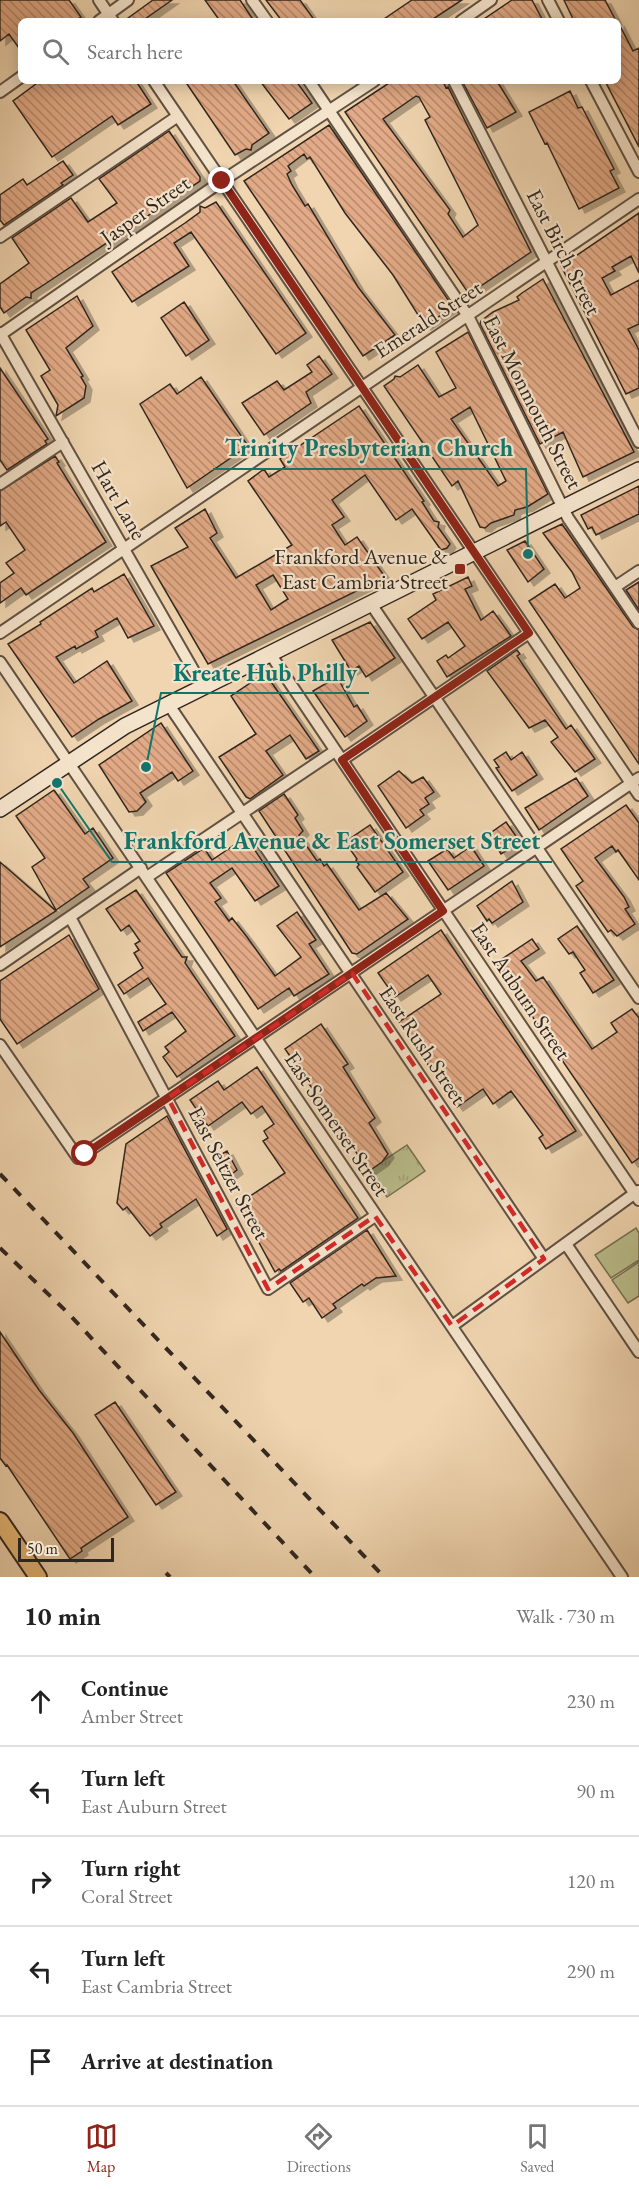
<!DOCTYPE html>
<html lang="en">
<head>
<meta charset="utf-8">
<style>
	:root { --surface:#fff; --page:#f6f6f6; --text:#222; --muted:#767676; --line:#e0e0e0; --accent:#8f2418 }
	body { margin:0; font-family:"EB Garamond",serif; background:var(--page); color:var(--text) }
	.scale { position:absolute; left:18px; bottom:15px; width:96px; box-sizing:border-box; padding-left:6px; border:3px solid #30261f; border-top:0; font-size:16px; line-height:21px; white-space:nowrap; color:#30261f; -webkit-text-stroke:4px #f5e4cc; paint-order:stroke }
	.stop { position:absolute; width:18px; height:18px; margin:-14px; border:4px solid #8f2418; border-radius:50%; background:#fff }
	.stop.end { background:#8f2418; border-color:#fff; box-shadow:0 2px 6px #0008 }
	.list { margin:0; padding:0; list-style:none }
	h2 { display:flex; justify-content:space-between; align-items:center; height:78px; margin:0; padding:0 24px; font-size:26px }
	h2 small { font-size:20px; font-weight:400; color:var(--muted) }
	.list li { display:grid; grid-template-columns:39px 1fr auto; gap:18px; align-items:center; box-sizing:border-box; height:90px; padding:0 24px; border-top:2px solid var(--line) }
	.list b { display:block; font-size:22px; white-space:nowrap }
	.list p { margin:0; font-size:20px; white-space:nowrap; color:var(--muted) }
	.list em { font-size:20px; font-style:normal; color:var(--muted) }
	.icon { flex:none; width:33px; height:33px; fill:none; stroke:currentColor; stroke-width:2; stroke-linecap:round; stroke-linejoin:round }
	.map { position:relative; flex:none; width:639px; height:1577px; overflow:hidden }
	.search { position:absolute; background:var(--surface); box-shadow:0 3px 15px #0003; left:18px; right:18px; top:18px; height:66px; display:flex; align-items:center; gap:15px; box-sizing:border-box; padding:0 21px; border-radius:9px; color:var(--muted); font-size:22px }
	.sheet { height:528px; background:var(--surface) }
	nav { display:flex; justify-content:space-around; align-items:center; box-sizing:border-box; height:84px; border-top:2px solid var(--line); background:var(--surface); font-size:16px; color:var(--muted) }
	nav a { display:grid; justify-items:center; gap:3px }
	nav .on { color:var(--accent) }
	.map>svg:first-child { display:block }
	.grass { fill:url(#grass-tufts); stroke:#757255; stroke-width:1.5 }
	.pitch { fill:#babd8b; stroke:#757255; stroke-width:1.5 }
	.building { fill:url(#building-back-hatch); stroke:#30261f; stroke-width:1.5; fill-rule:evenodd; filter:url(#shadow) }
	.lines { fill:none; stroke-linecap:round; stroke-linejoin:round }
	.minor-casing { stroke:#605243; stroke-width:14 }
	.secondary-casing { stroke:#30261f; stroke-width:18 }
	.primary-casing { stroke:#30261f; stroke-width:20 }
	.minor { stroke:#f5e4cc; stroke-width:10 }
	.secondary { stroke:#f5e4cc; stroke-width:15 }
	.primary { stroke:#e8ba78; stroke-width:16 }
	.rail { stroke:#30261f; stroke-width:4; stroke-dasharray:10 10; stroke-linecap:butt }
	.route { stroke:#8f2418; stroke-width:8 }
	.marked { fill:none; stroke:#d62828; stroke-width:4.5; stroke-dasharray:12 8; stroke-linejoin:round }
	.poi-dot { fill:#8f2418; stroke:#f5e4cc; stroke-width:2 }
	.labels { text-anchor:middle; dominant-baseline:central; stroke-width:4.5; stroke-linejoin:round; paint-order:stroke }
	.street-label { font-size:22px; fill:#30261f; stroke:#f5e4cc }
	.poi-label { font-size:22px; fill:#30261f; stroke:#f5e4cc; text-anchor:end }
	.leader { fill:none; stroke:#0f766e; stroke-width:2 }
	.callout-dot { fill:#0f766e; stroke:#f5e4cc; stroke-width:2 }
	.callout-label { font-size:24px; text-anchor:middle; font-weight:bold; fill:#0f766e; stroke:#f5e4cc; stroke-width:4.5; stroke-linejoin:round; paint-order:stroke }
</style>
</head>
<body>
<div class="map">
<svg width="639" height="1577" viewBox="0 0 639 1577">
	<defs>
		<pattern id="grass-tufts" width="24" height="20" patternUnits="userSpaceOnUse" patternTransform="scale(1.5)"><rect width="24" height="20" fill="#babd8b"/><path d="M3 7l-1-3M5 7V3M7 7l1-3M15 17l-1-3M17 17v-4M19 17l1-3" fill="none" stroke="#a0a278"/></pattern>
		<pattern id="building-back-hatch" width="6" height="6" patternUnits="userSpaceOnUse" patternTransform="scale(1.5)"><rect width="6" height="6" fill="#e2aa86"/><path d="M-1 5l2 2M0 0l6 6M5-1l2 2" fill="none" stroke="#b88a6d"/></pattern>
		<filter id="shadow"><feDropShadow dx="6" dy="4" stdDeviation="0" flood-color="#0004"/></filter>
	</defs>
	<rect width="100%" height="100%" fill="#f0d5b0"/>
	<filter id="stains"><feTurbulence type="fractalNoise" baseFrequency=".00333" numOctaves="4"/><feColorMatrix values="0 0 0 0 .2 0 0 0 0 .09 0 0 0 0 .02 0 0 0 .5 -.17"/></filter>
	<radialGradient id="worn" r=".72"><stop offset=".6" stop-color="#630" stop-opacity="0"/><stop offset="1" stop-color="#630" stop-opacity=".3"/></radialGradient>
	<!-- grass -->
	<path class="grass" d="M407 1145 425 1171 387 1197 368 1171Z"/>
	<!-- pitch -->
	<path class="pitch" d="M636 1228 639 1233V1260L611 1278 595 1255Z
		M639 1262V1296L628 1303 612 1280Z"/>
	<!-- building -->
	<path class="building" d="M0 0H69L81 17 75 21H21V51L9 34 0 41Z
		M153 0H172L142 21H124Z
		M205 0H240L254 21H220Z
		M266 0H300L315 21H282Z
		M412 0H462L430 21H381Z
		M512 0H532L543 21H481Z
		M564 0H605L616 21H574Z
		M618 22 633 51 639 48V147L605 81H618Z
		M40 81H136L151 104 118 125 112 116 52 157 13 101Z
		M185 81H233L269 133 252 145 251 150 246 149 235 155Z
		M260 81H296L312 103 289 119Z
		M392 81H443L446 88 448 87 531 252 469 294 345 112ZM416 96 419 97 430 117 425 120 478 225 463 237 448 214 450 210 383 119Z
		M462 81H497L516 112 487 128Z
		M570 91 578 108 582 107 614 169 610 171 619 188 579 209 547 143 545 144 529 112Z
		M329 125 453 307 425 326 393 275 345 213 310 157 307 159 304 154 288 166 291 171 287 174 292 185 305 206 308 204 358 287 395 335 363 356 244 181Z
		M169 131 200 177V181L45 284 31 293V298L26 297 4 313 0 307V284L29 263 12 238 71 198 88 222 117 203 99 179Z
		M63 161 73 175 61 183 63 185 4 225 0 220V195L23 179 27 185Z
		M216 202 306 333 276 354 191 232 174 243 189 266 132 302 112 272 185 223 200 212V206L205 208Z
		M639 213V273L631 256 612 267 615 271 602 278 611 295 639 280V324L628 329 639 350V388L626 394 561 266Z
		M543 279 634 452 583 477 563 432 540 444 480 324 481 321 493 312 519 300 517 297 522 293Z
		M77 296 93 326 66 348 83 376 81 377 86 386 84 398 56 416 58 405 41 376 50 370 26 330Z
		M184 302 209 340 186 356 161 318Z
		M468 332 548 494 527 507 515 510 514 515 491 523 485 528 480 527 458 481 452 486 384 386 394 379 395 376 400 377 418 365 439 397 456 388 436 352ZM470 407 506 481 498 486 451 419Z
		M319 356 332 374 306 392 311 403 264 435 242 403 277 381 284 390 312 372 307 365Z
		M0 368 48 439 45 441 47 444 7 470 0 460Z
		M201 377 248 446 187 488 140 404 170 384 177 394Z
		M359 406 424 501 422 502 434 521 439 522 438 527 450 544 447 548 441 550 412 509 396 520 365 475 332 500 344 517 332 525 345 545 357 537 385 577 208 664 151 566 188 547 175 528 205 509 217 533 210 538 236 578 292 545 248 481 264 469 269 477 285 467 280 459ZM273 575 288 599 271 610 256 585Z
		M55 456 59 462 57 463 106 542 26 595 21 588 0 603V583L14 573 6 563 25 550 6 522 0 526V491Z
		M639 486V514L596 535 592 527 588 529 581 515Z
		M562 524 633 627 639 630V764L529 601 555 584 565 598 580 588 572 572 543 533Z
		M525 541 544 569 528 582 507 550Z
		M124 574 154 626 128 638 117 618 95 631 98 637 76 649 75 646 56 657 74 683 107 661 132 701 99 719 72 737 8 644 41 624 40 622 92 588 94 592Z
		M468 577 472 586 465 589 481 620 493 611 511 636 447 677 437 661 446 655 448 658 465 646 448 622 422 639 408 619 436 600 433 594Z
		M639 582V610L626 590Z
		M370 622 395 658 366 677 359 666 351 671 332 640Z
		M517 650 520 654 517 656 566 729 571 725 595 759 575 772 551 742 558 737 545 720 529 728 487 671Z
		M265 673 319 751 306 759 290 735 266 751 283 775 250 799 246 797 219 757 256 734 231 696Z
		M337 677 354 707 357 705 367 721 345 737 313 691Z
		M161 723 193 771 178 781 172 772 140 793 146 802 137 811 129 812 99 765Z
		M506 752 511 760 522 752 537 775 512 791 496 768 499 767 494 760Z
		M399 771 412 783 423 777 434 792 425 798 429 804 420 810 424 815 406 828 378 786Z
		M576 778 588 796 539 830 525 808Z
		M54 790 85 834 93 828 113 858 83 879 89 887 56 910 32 867 45 858 16 816Z
		M284 794 298 815 295 818 303 831 299 835 317 861 320 859 324 866 327 864 359 910 386 893 408 919 357 954 352 953 259 811Z
		M626 805 639 823V880L618 850 616 852 612 846 595 858 624 897 629 907 625 909 635 924 617 936 611 930 608 932 576 886 583 881 561 849Z
		M506 822 520 842 501 854 489 834Z
		M370 825 403 872 375 892 357 867 359 865 356 860 357 859 345 842Z
		M246 837 279 886 255 901 232 868 210 883 221 898 215 902 229 921 232 918 247 937 275 976 301 957 277 926 297 912 316 940 309 944 329 974 294 996 289 988 258 1009 166 873 204 848 212 860Z
		M471 846 484 866 448 890 428 861 447 849 454 858Z
		M0 862 56 911 0 947Z
		M512 881 523 902 492 923 489 919 487 921 477 906Z
		M136 890 182 957H187L185 963 235 1036 177 1077 163 1057 169 1052 165 1047 186 1031 172 1012 143 1031 138 1022 166 1004 148 978 124 994 118 985 143 968 134 953 139 950 135 944 140 941 129 925 121 931 106 909Z
		M577 926 614 980 593 993 580 973 585 970 573 952 569 954 558 939Z
		M441 930 576 1131 546 1149 539 1138 543 1135 511 1091 493 1104 483 1089 457 1107 399 1022 441 994 428 975 395 997 378 973Z
		M69 935 99 989 17 1044 0 1019V981Z
		M532 939 539 949 521 961 536 981 543 977 592 1049 617 1032 611 1023 632 1009 639 1018V1158L632 1163 496 963Z
		M321 1024 348 1064 343 1067 375 1118 369 1123 388 1154 382 1162 369 1171 285 1049Z
		M257 1067 358 1218 281 1271 279 1269 275 1272 238 1204 285 1173 263 1141 268 1138 264 1131 274 1124 262 1106 251 1114 242 1102 208 1126 190 1100 218 1081 224 1090Z
		M167 1116 227 1229 217 1236 196 1199 160 1224 162 1227 150 1236 127 1207 123 1210 117 1203 126 1144Z
		M227 1151 237 1170 225 1179 213 1159Z
		M367 1230 396 1276 376 1278 364 1286 362 1284 333 1304 336 1308 322 1318 309 1298 303 1302 290 1283Z
		M0 1332 39 1390 73 1433 128 1517 81 1548 82 1551 70 1559 7 1465 6 1466 0 1458Z
		M115 1402 176 1492 156 1505 95 1415Z"/>
	<g class="lines">
		<!-- minor casing -->
		<g class="minor-casing">
			<path id="minor" d="M99 0 113 21
				M252 0 267 21
				M548 0 559 21
				M99 21 128 0
				M461 21 491 0
				M154 81 639 795
				M309 81 468 316 568 518 639 623
				M454 81 639 442
				M591 81 639 172
				M0 92 21 77
				M0 237 178 116
				M0 333 203 687
				M0 335 222 181 374 81
				M0 484 63 442
				M615 587 639 571
				M371 604 639 998
				M0 633 639 199
				M271 655 639 1200
				M0 662 622 1577
				M169 705 544 1259
				M342 760 529 633
				M147 877 335 751
				M70 917 268 1289 375 1216
				M0 965 141 868
				M0 1045 78 1158 639 778
				M566 1244 639 1352
				M452 1326 638 1191"/>
		</g>
		<!-- secondary casing -->
		<g class="secondary-casing">
			<path id="secondary" d="M0 809 125 726 639 470"/>
		</g>
		<!-- primary casing -->
		<g class="primary-casing">
			<path id="primary" d="M0 1521 38 1577"/>
		</g>
		<!-- minor -->
		<use href="#minor" class="minor"/>
		<!-- secondary -->
		<use href="#secondary" class="secondary"/>
		<!-- primary -->
		<use href="#primary" class="primary"/>
		<!-- rail -->
		<path class="rail" d="M0 1174 384 1577
			M0 1248 67 1312 315 1577
			M166 1573 170 1577"/>
	</g>
	<g class="lines">
		<!-- route -->
		<path class="route" d="M85 1154 443 911 342 760 529 633 222 181"/>
	</g>
	<!-- marked area -->
	<path class="marked" d="M352 973 544 1259 452 1326 375 1216 268 1289 168 1098Z"/>
	<!-- markers -->
	<rect class="poi-dot" x="454" y="563" width="12" height="12" rx="3"/>
	<g class="labels">
		<!-- street labels -->
		<g class="street-label">
			<text transform="translate(145 210) rotate(-35)">Jasper Street</text>
			<text transform="translate(564 252) rotate(63)">East Birch Street</text>
			<text transform="translate(428 319) rotate(-33)">Emerald Street</text>
			<text transform="translate(533 402) rotate(63)">East Monmouth Street</text>
			<text transform="translate(119 500) rotate(60)">Hart Lane</text>
			<text transform="translate(521 991) rotate(56)">East Auburn Street</text>
			<text transform="translate(423 1045) rotate(56)">East Rush Street</text>
			<text transform="translate(337 1124) rotate(56)">East Somerset Street</text>
			<text transform="translate(229 1173) rotate(62)">East Seltzer Street</text>
		</g>
		<!-- poi labels -->
		<g class="poi-label">
			<text x="448" y="556">Frankford Avenue &amp;<tspan x="448" dy="25">East Cambria Street</tspan></text>
		</g>
	</g>
	<!-- callouts -->
	<path class="leader" d="M528 554L526 469H213M146 767L161 693H369M57 783L112 862H552"/>
	<g class="callout-dot">
		<circle cx="528" cy="554" r="6"/>
		<circle cx="146" cy="767" r="6"/>
		<circle cx="57" cy="783" r="6"/>
	</g>
	<g class="callout-label">
		<text x="369" y="456">Trinity Presbyterian Church</text>
		<text x="265" y="681">Kreate Hub Philly</text>
		<text x="332" y="849">Frankford Avenue &amp; East Somerset Street</text>
	</g>
	<rect width="100%" height="100%" filter="url(#stains)"/>
	<rect width="100%" height="100%" fill="url(#worn)"/>
</svg>
<div class="scale">50 m</div>
<div class="stop" style="left:85px;top:1154px"></div>
<div class="stop end" style="left:222px;top:181px"></div>
<div class="search"><svg class="icon" aria-label="search" viewBox="0 0 24 24"><circle cx="10" cy="10" r="6"/><path d="M15 15l6 6"/></svg>Search here</div>
</div>
<section class="sheet">
<h2>10 min<small>Walk · 730 m</small></h2>
<ul class="list">
<li><svg class="icon" aria-label="ahead" viewBox="0 0 24 24"><path d="M12 20V5M6 11l6-6 6 6"/></svg><div><b>Continue</b><p>Amber Street</p></div><em>230 m</em></li>
<li><svg class="icon" aria-label="left" viewBox="0 0 24 24"><path d="M17 20v-9H6M10 6l-5 5 5 5"/></svg><div><b>Turn left</b><p>East Auburn Street</p></div><em>90 m</em></li>
<li><svg class="icon" aria-label="right" viewBox="0 0 24 24"><path d="M7 20v-9h11M14 6l5 5-5 5"/></svg><div><b>Turn right</b><p>Coral Street</p></div><em>120 m</em></li>
<li><svg class="icon" aria-label="left" viewBox="0 0 24 24"><path d="M17 20v-9H6M10 6l-5 5 5 5"/></svg><div><b>Turn left</b><p>East Cambria Street</p></div><em>290 m</em></li>
<li><svg class="icon" aria-label="arrive" viewBox="0 0 24 24"><path d="M6 21V4h12l-3 4 3 4H6"/></svg><div><b>Arrive at destination</b></div></li>
</ul>
</section>
<nav>
<a class="on"><svg class="icon" aria-label="map" viewBox="0 0 24 24"><path d="M3 6l6-2 6 2 6-2v14l-6 2-6-2-6 2zM9 4v14M15 6v14"/></svg>Map</a>
<a><svg class="icon" aria-label="directions" viewBox="0 0 24 24"><path d="M12 3l9 9-9 9-9-9zM9 14v-3h6M13 9l2 2-2 2"/></svg>Directions</a>
<a><svg class="icon" aria-label="saved" viewBox="0 0 24 24"><path d="M7 4h10v16l-5-4-5 4z"/></svg>Saved</a>
</nav>
</body>
</html>
